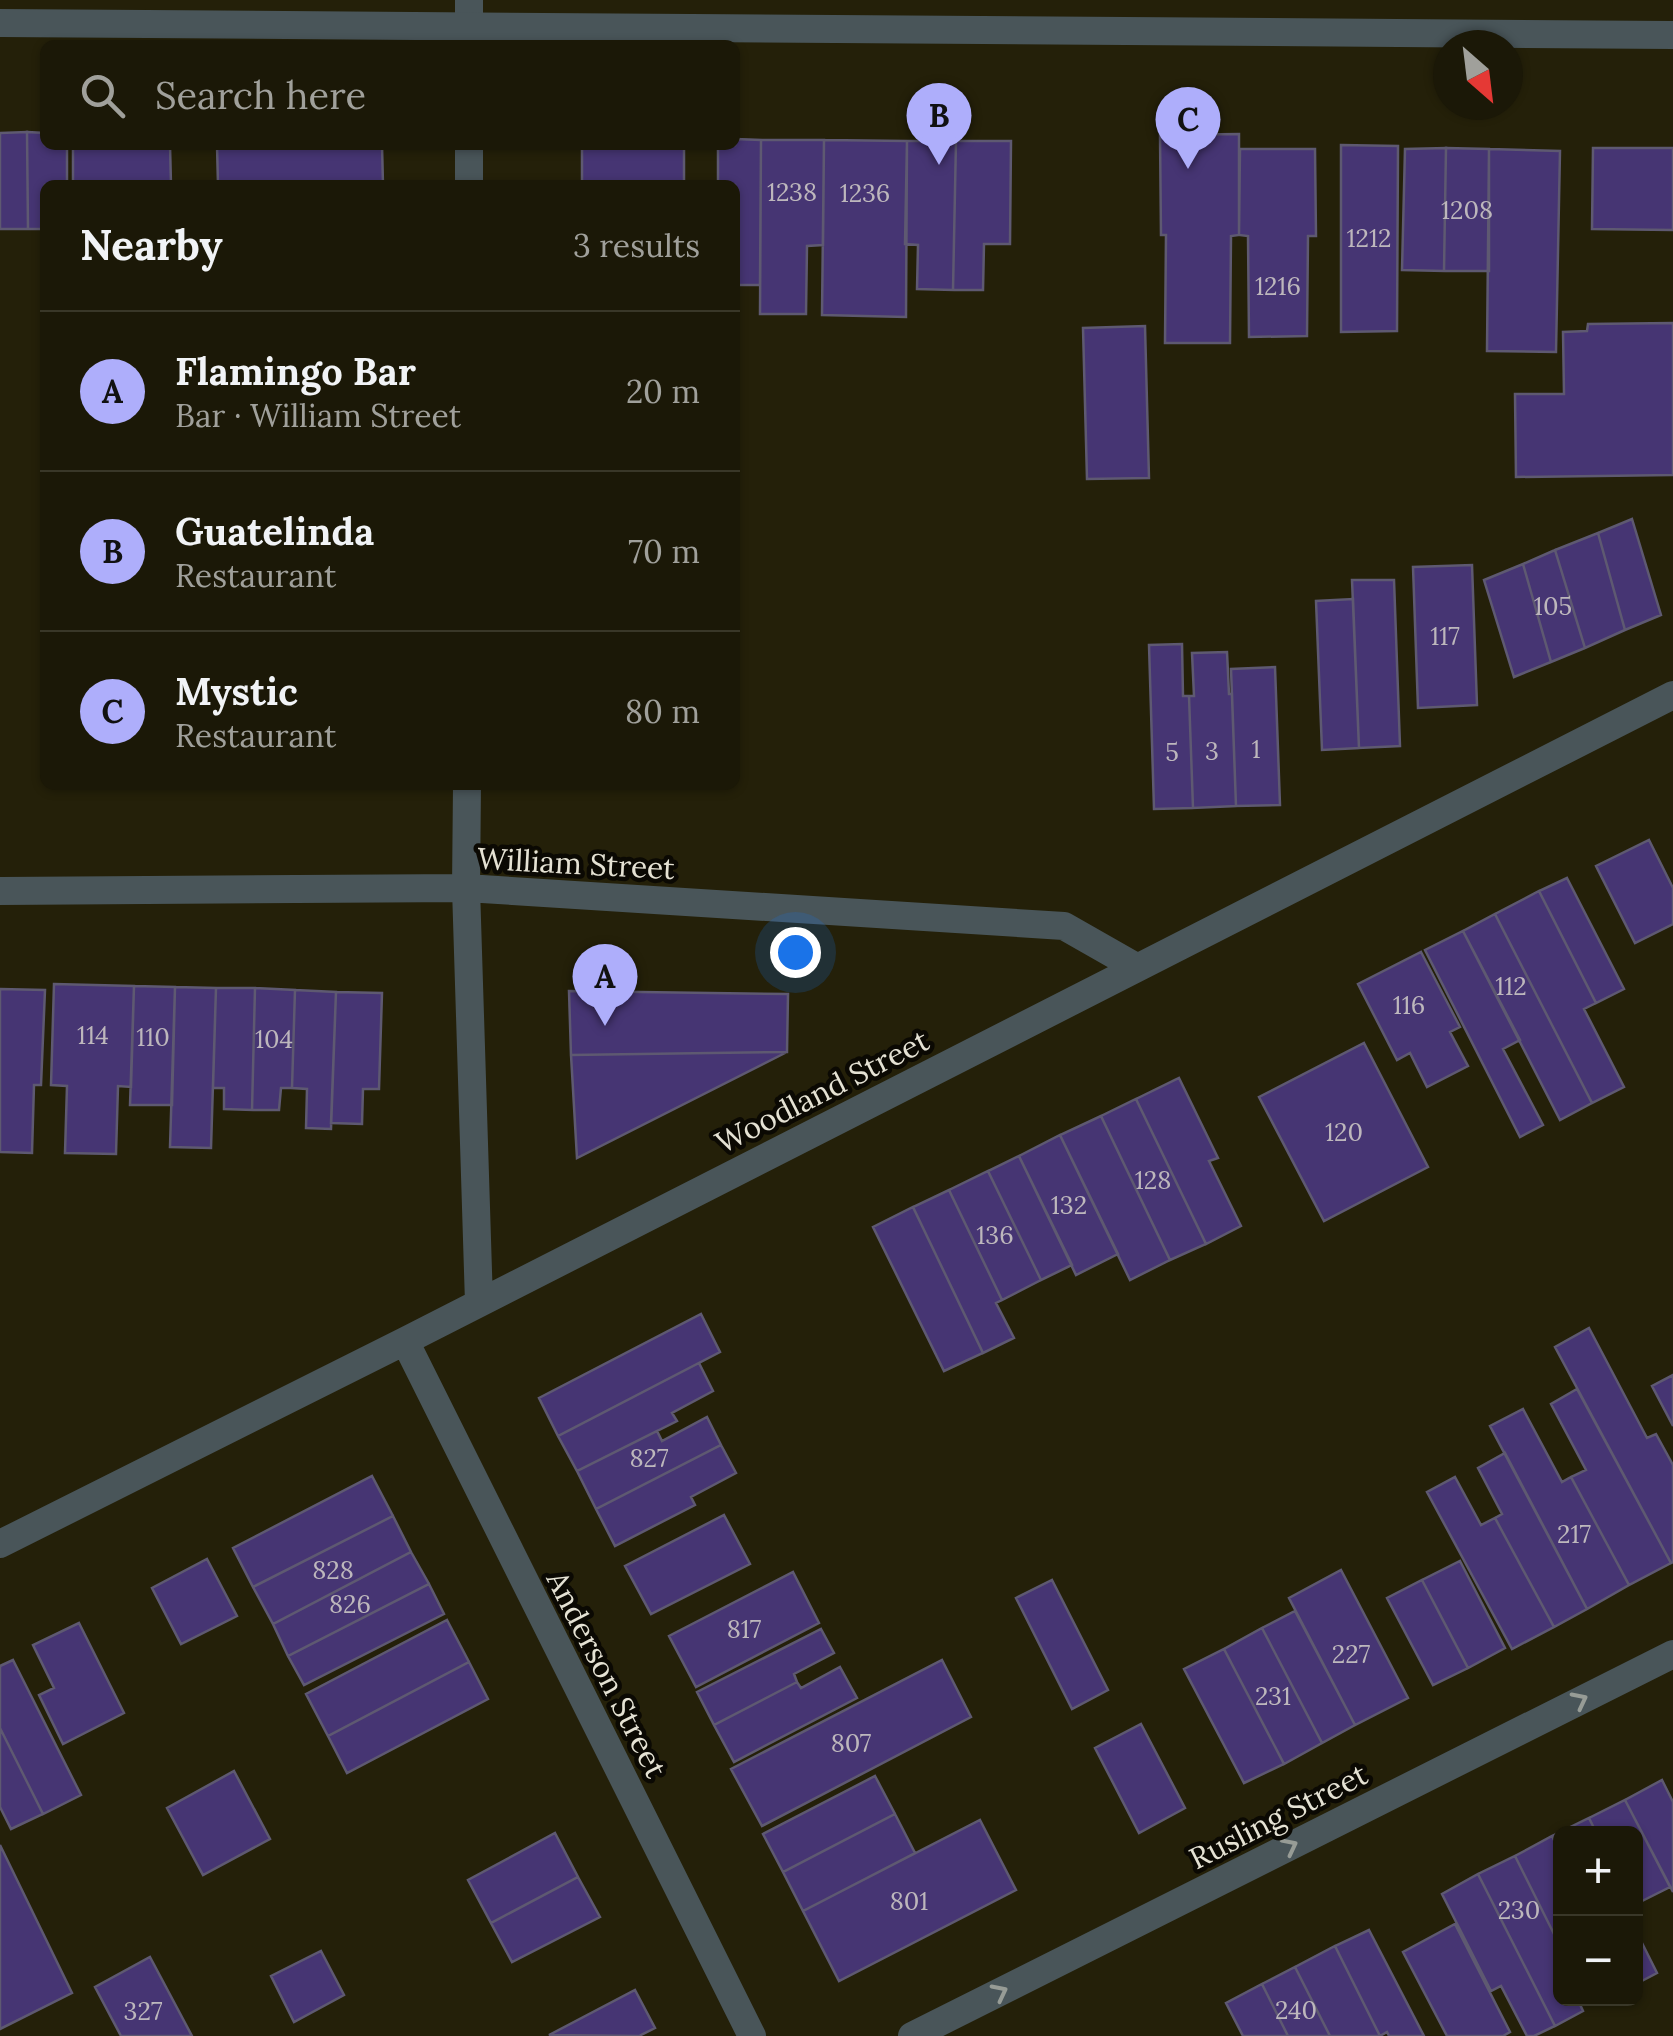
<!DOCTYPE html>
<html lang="en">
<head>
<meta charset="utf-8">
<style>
	:root { --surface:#1b1807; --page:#282515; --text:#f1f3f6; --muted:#a0a09b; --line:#393728; --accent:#aeaefb }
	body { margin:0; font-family:Lora,serif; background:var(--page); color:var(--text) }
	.controls { position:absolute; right:30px; bottom:30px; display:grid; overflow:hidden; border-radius:15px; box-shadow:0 2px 8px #0004 }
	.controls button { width:90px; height:90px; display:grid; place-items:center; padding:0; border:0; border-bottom:2px solid var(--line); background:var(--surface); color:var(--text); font:50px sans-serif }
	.compass { position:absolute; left:1433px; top:30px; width:90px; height:90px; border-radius:50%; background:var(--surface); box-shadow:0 2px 8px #0004; rotate:152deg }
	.you { position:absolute; left:795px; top:952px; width:35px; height:35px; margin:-25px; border:8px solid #fff; border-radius:50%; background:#1a73e8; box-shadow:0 0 0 15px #1a73e833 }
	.badge { display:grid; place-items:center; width:65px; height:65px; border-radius:50%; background:var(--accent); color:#111; font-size:32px; font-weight:700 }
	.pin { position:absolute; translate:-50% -82px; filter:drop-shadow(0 2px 5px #0008) }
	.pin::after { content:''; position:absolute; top:52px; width:35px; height:30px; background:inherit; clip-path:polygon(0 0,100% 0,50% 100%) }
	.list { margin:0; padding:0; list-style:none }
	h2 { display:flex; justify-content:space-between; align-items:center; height:130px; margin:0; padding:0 40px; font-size:42px }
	h2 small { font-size:32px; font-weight:400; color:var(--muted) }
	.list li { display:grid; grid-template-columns:65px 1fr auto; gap:30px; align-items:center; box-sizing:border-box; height:160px; padding:0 40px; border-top:2px solid var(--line) }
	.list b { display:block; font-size:38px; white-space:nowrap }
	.list p { margin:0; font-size:32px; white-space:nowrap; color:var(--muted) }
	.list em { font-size:32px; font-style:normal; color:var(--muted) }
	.icon { flex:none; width:55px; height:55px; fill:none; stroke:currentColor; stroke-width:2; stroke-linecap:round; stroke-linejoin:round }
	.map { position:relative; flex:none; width:1673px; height:2036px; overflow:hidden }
	.search { position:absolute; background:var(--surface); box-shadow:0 2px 8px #0004; left:40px; top:40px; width:700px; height:110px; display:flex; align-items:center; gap:25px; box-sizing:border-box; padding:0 35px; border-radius:15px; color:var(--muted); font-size:38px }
	.panel { position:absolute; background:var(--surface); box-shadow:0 2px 8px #0004; left:40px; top:180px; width:700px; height:610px; border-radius:15px }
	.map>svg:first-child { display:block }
	.building { fill:#463573; stroke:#5e5971; stroke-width:2.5 }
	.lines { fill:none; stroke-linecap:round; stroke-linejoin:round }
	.minor { stroke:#495559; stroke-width:28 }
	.tertiary { stroke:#495559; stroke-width:28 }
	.oneway { stroke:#979c96 }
	.labels { text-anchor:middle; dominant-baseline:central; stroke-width:9; stroke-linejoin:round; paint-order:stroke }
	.number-label { font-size:25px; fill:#bdb7bc }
	.street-label { font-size:30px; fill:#e5e2d4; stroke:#0b0903 }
</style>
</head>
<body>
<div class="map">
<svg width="1673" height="2036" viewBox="0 0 1673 2036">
	<rect width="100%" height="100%" fill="#242009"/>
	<!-- building -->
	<path class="building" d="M27 132 28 229H0V133Z
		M27 132 45 133V145H67V185H45V229H28Z
		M1239 134V235L1231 236 1230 343H1165L1166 235H1161L1160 135Z
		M735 139 761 140 760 285H735V185H718V145H735Z
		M761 140H824L823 245 807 246 806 314H760Z
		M824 140 907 141 906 317 822 315Z
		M907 141H956L953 290 917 289 918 245 905 244Z
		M956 141H1011L1010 244H984L983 290H953Z
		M73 145H170L171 185H73Z
		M217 145H382L383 185H218Z
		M582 145H684V185H582Z
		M1341 145 1398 146 1397 331 1341 332Z
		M1446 148 1489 149V271H1444Z
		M1446 148 1444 271 1402 270 1405 149Z
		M1593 148H1673V230L1592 229Z
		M1240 149H1315L1316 236H1308L1307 336 1249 337 1248 236 1239 235Z
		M1489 149 1560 151 1556 352 1487 351Z
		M1673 323V475L1516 477 1515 394H1564L1563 332 1587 331 1588 324Z
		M1145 326 1149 478 1087 479 1083 328Z
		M1632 519 1661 615 1625 630 1598 533Z
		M1598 533 1625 630 1585 648 1555 550Z
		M1555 550 1585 648 1551 662 1523 564Z
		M1523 564 1551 662 1514 677 1484 580Z
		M1472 565 1477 705 1418 708 1413 567Z
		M1352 580H1394L1400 746 1359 748Z
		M1353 599 1359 748 1322 750 1316 601Z
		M1182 644 1183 696H1189L1193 808 1154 809 1149 645Z
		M1227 652 1229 694H1232L1236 806 1193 808 1189 696H1194L1192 653Z
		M1275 667 1280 805 1236 806 1231 669Z
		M1649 840 1673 888V924L1635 943 1596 866Z
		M1567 878 1624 989 1596 1003 1539 891Z
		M1539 891 1596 1003 1584 1009 1624 1087 1592 1103 1495 914Z
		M1495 914 1592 1103 1560 1120 1463 931Z
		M1463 931 1520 1040 1503 1049 1543 1125 1520 1137 1425 950Z
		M1421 952 1460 1027 1450 1032 1468 1066 1427 1087 1410 1053 1397 1060 1358 984Z
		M54 984 134 986 131 1087 118 1086 116 1154 65 1153 67 1086 51 1085Z
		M134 986 175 987 172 1105H130Z
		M175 987 216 988 211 1148 170 1147Z
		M216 988H255L252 1110 224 1109V1088H213Z
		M255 988 295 990 292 1088H281L279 1110H252Z
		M0 989 45 990 41 1085H34L32 1153 0 1152Z
		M295 990 336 992 331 1129 306 1128 307 1089 292 1088Z
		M569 991 788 994 787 1052 571 1055Z
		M336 992 382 993 379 1089H363L362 1124 331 1123Z
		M1364 1043 1428 1167 1324 1221 1259 1097Z
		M787 1052 577 1158 571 1055Z
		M1179 1078 1218 1158 1209 1161 1241 1226 1206 1244 1136 1099Z
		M1136 1099 1206 1244 1170 1260 1101 1116Z
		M1101 1116 1170 1260 1130 1280 1060 1135Z
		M1060 1135 1118 1254 1076 1275 1019 1156Z
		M1019 1156 1072 1265 1041 1280 988 1171Z
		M988 1171 1041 1280 1002 1300 949 1190Z
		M949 1190 1002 1300 996 1303 1014 1338 983 1353 913 1207Z
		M913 1207 983 1353 944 1371 873 1227Z
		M701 1314 720 1352 558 1436 539 1398Z
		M1589 1328 1647 1438 1656 1434 1673 1465V1562L1671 1563 1555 1347Z
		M699 1363 713 1391 672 1413 677 1421 577 1471 558 1436Z
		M1673 1375V1426L1652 1386Z
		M1577 1389 1671 1563 1629 1585 1571 1477 1586 1470 1551 1404Z
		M1523 1409 1562 1482 1571 1477 1629 1585 1587 1609 1490 1426Z
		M707 1417 721 1445 596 1509 577 1471 657 1431 662 1441Z
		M721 1445 736 1473 691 1497 695 1505 615 1546 596 1509Z
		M1505 1453 1587 1609 1554 1627 1495 1518 1502 1514 1478 1468Z
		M372 1476 393 1516 253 1587 233 1548Z
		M1455 1477 1481 1525 1495 1518 1554 1627 1512 1649 1427 1492Z
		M724 1515 750 1564 651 1614 625 1566Z
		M393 1516 411 1552 273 1624 253 1587Z
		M411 1552 429 1584 288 1656 273 1624Z
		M207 1559 237 1616 181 1644 152 1588Z
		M1460 1561 1505 1648 1468 1668 1422 1580Z
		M1341 1570 1408 1698 1355 1725 1289 1598Z
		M793 1572 819 1623 696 1687 669 1636Z
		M1052 1580 1108 1690 1072 1709 1016 1598Z
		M1422 1580 1468 1668 1433 1685 1387 1598Z
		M429 1584 444 1614 304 1685 288 1656Z
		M1295 1611 1355 1725 1322 1743 1262 1628Z
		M447 1620 469 1662 328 1736 306 1694Z
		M79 1623 124 1713 63 1744 39 1695 54 1688 33 1645Z
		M1262 1628 1322 1743 1284 1764 1224 1649Z
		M821 1629 834 1653 794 1674 797 1682 714 1725 697 1692Z
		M1224 1649 1284 1764 1244 1783 1184 1669Z
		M13 1660 81 1795 43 1814 0 1728V1666Z
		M942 1660 971 1717 762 1826 731 1769Z
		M469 1662 488 1699 347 1773 328 1736Z
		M840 1667 857 1698 734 1762 714 1725 797 1682 801 1688Z
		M1141 1724 1185 1808 1139 1833 1095 1748Z
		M0 1728 43 1814 11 1829 0 1807Z
		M234 1771 270 1839 203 1875 167 1808Z
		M875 1776 895 1814 783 1872 763 1834Z
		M1662 1780 1673 1802V1892L1625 1800Z
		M1625 1800 1670 1887 1636 1904V1834H1597L1589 1818Z
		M895 1814 915 1853 803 1911 783 1872Z
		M1589 1818 1597 1834H1560V1852L1552 1836Z
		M980 1820 1016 1890 839 1981 803 1911Z
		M555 1833 578 1877 491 1923 468 1880Z
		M1552 1836 1560 1852V1946L1515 1856Z
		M0 1845 72 1993 0 2029Z
		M1515 1856 1560 1946V1956L1556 1958 1560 1966V1998H1577L1583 2011 1555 2026 1478 1874Z
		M1478 1874 1555 2026 1534 2036H1527L1501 1986 1491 1991 1442 1894Z
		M578 1877 600 1917 512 1962 491 1923Z
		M1455 1924 1510 2032 1503 2036H1447L1403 1952Z
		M1369 1930 1424 2036H1389L1387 2032 1380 2036 1335 1946Z
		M1636 1931 1657 1973 1636 1984Z
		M1335 1946 1380 2036H1330L1295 1967Z
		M321 1951 344 1995 294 2022 271 1976Z
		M150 1957 192 2036H121L95 1987Z
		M1295 1967 1330 2036H1288L1262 1984Z
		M1262 1984 1288 2036H1243L1226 2003Z
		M635 1990 655 2028 639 2036 549 2035Z"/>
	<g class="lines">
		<!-- minor -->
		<path class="minor" d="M469 0V45
			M469 185V145
			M467 785 466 888 479 1303
			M0 891 466 888 1064 926 1136 967
			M405 1341 752 2036
			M0 1544 405 1341 1673 695
			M912 2036 1673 1654"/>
		<!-- tertiary -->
		<path class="tertiary" d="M0 23 1673 35"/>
	</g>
	<!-- one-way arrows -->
	<defs><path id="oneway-chevron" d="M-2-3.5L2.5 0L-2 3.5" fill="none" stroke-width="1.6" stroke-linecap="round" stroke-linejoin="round" transform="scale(2.5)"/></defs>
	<g class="oneway">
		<use href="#oneway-chevron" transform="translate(1580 1700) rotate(-27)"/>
		<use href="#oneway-chevron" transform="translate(1290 1846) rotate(-27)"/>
		<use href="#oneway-chevron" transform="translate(1000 1992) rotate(-27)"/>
	</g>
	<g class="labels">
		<!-- number labels -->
		<g class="number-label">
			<text x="792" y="192">1238</text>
			<text x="865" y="193">1236</text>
			<text x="1467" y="210">1208</text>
			<text x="1369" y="238">1212</text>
			<text x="1278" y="286">1216</text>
			<text x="1553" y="606">105</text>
			<text x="1445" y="636">117</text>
			<text x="1256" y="749">1</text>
			<text x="1212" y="751">3</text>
			<text x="1172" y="752">5</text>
			<text x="1511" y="986">112</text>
			<text x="1409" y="1005">116</text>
			<text x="93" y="1035">114</text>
			<text x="153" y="1037">110</text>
			<text x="274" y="1039">104</text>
			<text x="1344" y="1132">120</text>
			<text x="1153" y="1180">128</text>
			<text x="1069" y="1205">132</text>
			<text x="995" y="1235">136</text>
			<text x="649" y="1458">827</text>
			<text x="1574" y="1534">217</text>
			<text x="333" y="1570">828</text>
			<text x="350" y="1604">826</text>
			<text x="744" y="1629">817</text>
			<text x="1351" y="1654">227</text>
			<text x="1273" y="1696">231</text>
			<text x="851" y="1743">807</text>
			<text x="909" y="1901">801</text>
			<text x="1519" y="1910">230</text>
			<text x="1296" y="2010">240</text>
			<text x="143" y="2011">327</text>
		</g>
		<!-- street labels -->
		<g class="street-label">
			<text transform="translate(576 863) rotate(3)">William Street</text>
			<text transform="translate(822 1091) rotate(-27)">Woodland Street</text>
			<text transform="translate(607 1674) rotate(63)">Anderson Street</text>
			<text transform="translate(1278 1816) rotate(-27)">Rusling Street</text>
		</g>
	</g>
</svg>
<div class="controls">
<button>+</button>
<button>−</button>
</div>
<svg class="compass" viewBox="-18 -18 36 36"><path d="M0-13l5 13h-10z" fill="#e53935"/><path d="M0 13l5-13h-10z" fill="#a0a09b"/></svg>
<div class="you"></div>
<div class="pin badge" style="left:605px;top:1026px">A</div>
<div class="pin badge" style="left:939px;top:165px">B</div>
<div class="pin badge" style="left:1188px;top:169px">C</div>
<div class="search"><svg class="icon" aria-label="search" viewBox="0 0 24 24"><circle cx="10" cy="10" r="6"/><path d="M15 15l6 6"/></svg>Search here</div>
<section class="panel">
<h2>Nearby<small>3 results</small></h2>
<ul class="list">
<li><span class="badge">A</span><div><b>Flamingo Bar</b><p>Bar · William Street</p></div><em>20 m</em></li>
<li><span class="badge">B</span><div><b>Guatelinda</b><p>Restaurant</p></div><em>70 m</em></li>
<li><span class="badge">C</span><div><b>Mystic</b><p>Restaurant</p></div><em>80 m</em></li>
</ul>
</section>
</div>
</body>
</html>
